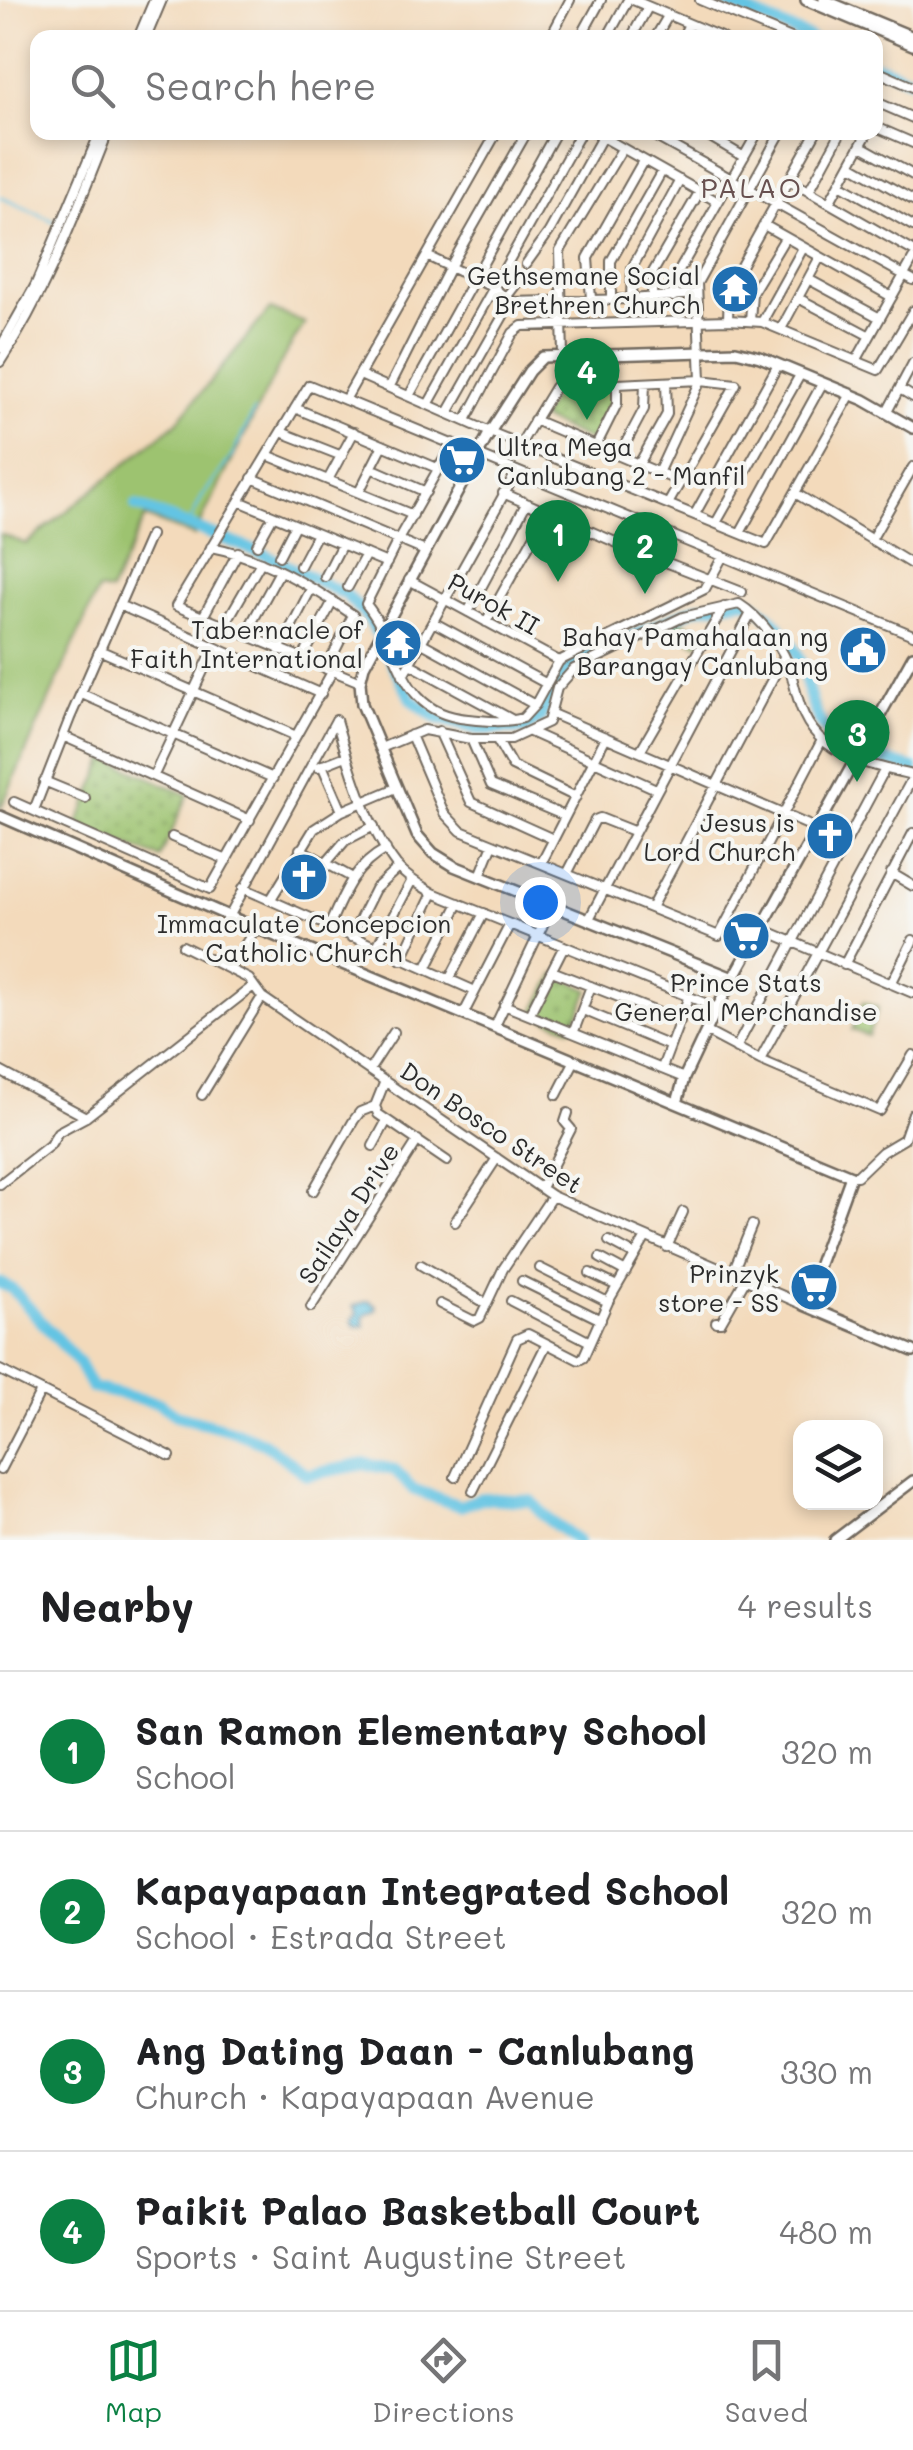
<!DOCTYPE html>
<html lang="en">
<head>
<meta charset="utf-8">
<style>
	:root { --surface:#fff; --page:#f6f6f6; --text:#202124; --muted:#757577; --line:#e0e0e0; --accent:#0b8043 }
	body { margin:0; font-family:Mali,sans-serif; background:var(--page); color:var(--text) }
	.controls { position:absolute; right:30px; bottom:30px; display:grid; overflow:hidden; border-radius:20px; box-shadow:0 5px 15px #0003 }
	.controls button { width:90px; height:90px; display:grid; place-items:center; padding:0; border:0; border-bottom:2px solid var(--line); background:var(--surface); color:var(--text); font:50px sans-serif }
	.you { position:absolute; left:540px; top:902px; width:35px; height:35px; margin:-25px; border:8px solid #fff; border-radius:50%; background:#1a73e8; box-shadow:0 0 0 15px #1a73e833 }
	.badge { display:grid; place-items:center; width:65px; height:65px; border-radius:50%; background:var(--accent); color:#fff; font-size:32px; font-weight:700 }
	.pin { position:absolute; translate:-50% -82px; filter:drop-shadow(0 2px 5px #0008) }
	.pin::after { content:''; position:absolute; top:52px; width:35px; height:30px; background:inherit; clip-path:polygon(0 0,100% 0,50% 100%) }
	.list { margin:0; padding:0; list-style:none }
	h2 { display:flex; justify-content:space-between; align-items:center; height:130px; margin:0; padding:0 40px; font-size:42px }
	h2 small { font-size:32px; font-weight:400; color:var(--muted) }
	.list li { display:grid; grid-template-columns:65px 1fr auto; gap:30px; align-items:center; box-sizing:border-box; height:160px; padding:0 40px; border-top:2px solid var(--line) }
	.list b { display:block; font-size:38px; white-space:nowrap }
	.list p { margin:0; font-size:32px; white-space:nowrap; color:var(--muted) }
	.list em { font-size:32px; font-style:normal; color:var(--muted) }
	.icon { flex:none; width:55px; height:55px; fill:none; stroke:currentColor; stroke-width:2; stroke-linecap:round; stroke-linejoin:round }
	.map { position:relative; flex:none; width:913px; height:1540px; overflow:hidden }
	.search { position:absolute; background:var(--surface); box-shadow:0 5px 15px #0003; left:30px; right:30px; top:30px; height:110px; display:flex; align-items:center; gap:25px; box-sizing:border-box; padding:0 35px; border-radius:20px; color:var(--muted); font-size:38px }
	.sheet { height:770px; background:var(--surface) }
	nav { display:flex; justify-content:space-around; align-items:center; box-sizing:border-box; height:140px; border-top:2px solid var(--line); background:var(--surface); font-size:28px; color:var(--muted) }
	nav a { display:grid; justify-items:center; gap:5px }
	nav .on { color:var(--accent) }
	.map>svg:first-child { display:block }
	.grass { fill:#9dc36f; stroke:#64774d; stroke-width:2.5 }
	.forest { fill:url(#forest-crowns); stroke:#546a46; stroke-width:2.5 }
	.park { fill:url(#park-dots); stroke:#64774d; stroke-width:2.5 }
	.water { fill:url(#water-ripples); stroke:#487887; stroke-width:2.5 }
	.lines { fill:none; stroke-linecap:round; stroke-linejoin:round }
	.stream { stroke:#64c4e3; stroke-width:2.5 }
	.river { stroke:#64c4e3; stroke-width:12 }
	.minor-casing { stroke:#71685d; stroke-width:12 }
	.tertiary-casing { stroke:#71685d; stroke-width:14 }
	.minor { stroke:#fff; stroke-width:8 }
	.tertiary { stroke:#fff; stroke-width:9 }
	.labels { text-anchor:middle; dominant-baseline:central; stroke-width:8; stroke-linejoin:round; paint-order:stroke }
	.poi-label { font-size:25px; fill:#2b2b2b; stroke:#f6f6f2; text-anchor:end }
	.street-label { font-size:25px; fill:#2b2b2b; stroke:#f6f6f2 }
	.neighbourhood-label { font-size:28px; letter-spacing:2.5px; fill:#685150; stroke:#f6f6f2 }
</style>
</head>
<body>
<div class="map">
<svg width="913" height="1540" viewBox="0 0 913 1540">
	<defs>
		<pattern id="forest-crowns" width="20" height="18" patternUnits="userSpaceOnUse" patternTransform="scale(2.5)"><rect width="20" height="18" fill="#7ea962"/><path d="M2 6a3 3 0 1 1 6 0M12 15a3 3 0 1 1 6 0" fill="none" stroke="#678a51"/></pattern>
		<pattern id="park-dots" width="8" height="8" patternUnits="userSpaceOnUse" patternTransform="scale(2.5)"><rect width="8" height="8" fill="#9dc36f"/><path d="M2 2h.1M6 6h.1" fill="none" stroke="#809f5b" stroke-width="1.8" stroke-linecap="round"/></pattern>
		<pattern id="water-ripples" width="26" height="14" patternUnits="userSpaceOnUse" patternTransform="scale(2.5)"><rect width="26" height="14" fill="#64c4e3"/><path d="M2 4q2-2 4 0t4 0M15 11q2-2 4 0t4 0" fill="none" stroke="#539fb8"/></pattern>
	</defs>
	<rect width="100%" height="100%" fill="#f6f6f2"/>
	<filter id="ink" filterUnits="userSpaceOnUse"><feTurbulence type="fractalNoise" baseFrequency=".01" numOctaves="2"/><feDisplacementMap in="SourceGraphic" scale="20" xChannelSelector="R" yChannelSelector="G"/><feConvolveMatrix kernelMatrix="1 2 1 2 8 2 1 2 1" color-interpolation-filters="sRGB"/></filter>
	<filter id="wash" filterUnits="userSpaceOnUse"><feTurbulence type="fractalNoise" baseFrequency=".0048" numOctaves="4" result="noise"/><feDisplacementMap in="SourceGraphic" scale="40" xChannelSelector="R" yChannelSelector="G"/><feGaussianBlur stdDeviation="2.25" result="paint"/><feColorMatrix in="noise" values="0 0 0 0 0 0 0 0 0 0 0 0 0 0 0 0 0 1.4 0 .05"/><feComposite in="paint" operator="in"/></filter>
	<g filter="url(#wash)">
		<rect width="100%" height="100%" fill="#f3dabb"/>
		<!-- grass -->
		<path class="grass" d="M270 309 305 323 284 356 194 536 145 517 110 592 98 590 0 810V534L26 544 176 423Z
			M677 620 704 631 699 644 672 633Z
			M863 1002 878 1008 868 1036 852 1030Z"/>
		<!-- forest -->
		<path class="forest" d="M754 601 780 625 802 656 809 685 828 728 856 747 854 751C808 727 814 711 800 668 792 644 770 621 751 605Z"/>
		<!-- park -->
		<path class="park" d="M613 388 611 409 593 442 541 419 554 395 561 391Z
			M106 758 188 795 160 858 77 826Z
			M555 974 589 990 572 1029 533 1014Z"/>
		<!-- water -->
		<path class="water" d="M368 1301 376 1305V1310L364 1316V1326H356L352 1320 358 1313 353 1306Z"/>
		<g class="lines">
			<!-- stream -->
			<path class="stream" d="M0 197 58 223
				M188 526 202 497 232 456 254 411"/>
			<!-- river -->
			<path class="river" d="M720 0 810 38
				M876 65 913 80
				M136 506 264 554 346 595 369 619 412 700 437 718 477 729H524L540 718 557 680 578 660 695 608 747 600C768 610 795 642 802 665 808 687 811 713 827 731 849 754 885 759 913 769
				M0 1283 12 1289 78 1362 92 1388 159 1403 176 1415 231 1430 264 1443 307 1475 365 1464 395 1470 412 1489 460 1506 482 1498 531 1501 550 1521 578 1540"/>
		</g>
	</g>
	<g filter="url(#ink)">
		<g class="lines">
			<!-- minor casing -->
			<g class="minor-casing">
				<path id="minor" d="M633 0 723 38
					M700 0 791 38
					M138 38 154 0
					M146 38 162 0
					M550 38 570 0
					M580 38 601 0
					M607 38 628 0
					M631 38 648 7
					M655 38 668 16
					M682 38 689 24
					M876 71 913 87
					M876 102 913 118
					M876 127 913 143
					M594 132 718 202
					M647 132 913 280
					M702 132 744 157
					M861 146 913 175
					M851 165 913 200
					M789 180 913 251
					M840 184 913 226
					M809 191 841 132
					M829 203 868 132
					M764 225 892 297
					M427 256 494 288 511 302 631 299 696 294
					M526 264 549 232 602 137
					M808 279 880 318
					M507 296 517 283
					M652 296 653 272 700 191
					M673 297 675 278 758 132
					M798 298 870 336
					M591 299 588 258 643 161
					M631 299 632 268 680 180
					M611 300V261L662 171
					M728 320 729 287 816 132
					M750 321 752 293 785 238
					M762 322 803 248
					M781 329 820 257
					M0 348 35 286 100 132
					M563 354 560 251 622 149
					M856 361 913 259
					M0 362C47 291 76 212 108 132
					M360 375 490 432 766 544 851 394
					M390 386 450 267 527 132
					M900 389 913 397
					M409 396 556 132
					M345 400 497 132
					M429 403 581 132
					M295 408 437 468
					M887 412 913 363
					M448 413 511 302
					M466 420 513 333 522 326 728 320 762 322 878 370 913 311
					M534 420 681 482
					M281 432 342 456
					M453 443 399 538 366 604C403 650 397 713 468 719 486 721 505 723 523 718L535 705 559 661 705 589 723 556
					M521 443 555 387 701 380 736 384 669 502
					M596 446 617 404V384
					M267 455 413 515
					M619 456 644 409 645 383
					M639 464 667 414 666 382
					M371 468 426 492
					M658 473 701 380 697 283 781 132
					M252 478 425 551
					M329 478 354 432
					M359 492 383 445
					M503 493 622 545 742 592
					M795 493 913 565
					M239 501 387 563
					M695 514 778 365
					M716 523 800 375
					M740 533 822 384
					M871 540 913 467
					M257 545 273 516
					M211 547C263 557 310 585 353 615L326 669
					M279 556 295 525
					M300 566 317 534
					M325 577 342 544
					M409 580 559 661
					M348 587 366 554
					M119 605 321 694
					M468 612 526 504
					M203 617 238 552
					M433 622 547 684
					M486 622 547 513
					M224 626 261 562
					M245 635 280 571
					M422 643 535 705
					M99 650 296 736
					M279 650 311 589
					M302 659 333 601
					M410 664 511 719
					M403 675 517 471
					M360 682 176 606 309 385 913 635
					M82 694 273 778
					M552 714 815 828
					M336 720C349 765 367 827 396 865 406 877 420 885 433 893L717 1008
					M439 731 471 802 553 839
					M530 732 656 789
					M411 735 444 813 461 831 719 936 822 740
					M63 736 250 820
					M471 739 491 785 565 816
					M497 740 512 766 576 797
					M381 748 424 730 471 739H511L548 722 557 688 574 669 683 617 739 604C760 617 785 649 791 673 798 699 802 724 825 742 850 762 882 768 913 775
					M640 751 724 607
					M322 765 342 811
					M318 767 346 756
					M154 775 214 648
					M44 781 85 798
					M14 802 210 889 332 672
					M34 810 70 718 150 535
					M172 837 227 860
					M300 849 351 877
					M327 862 345 841 374 826
					M542 862 606 737
					M891 873 913 886
					M567 874 595 820 600 818 633 831
					M480 876 493 844
					M243 888 475 991
					M271 899 314 829 342 811 396 788
					M651 908 784 657
					M230 915 336 720
					M589 919 751 613
					M329 926C344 893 353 867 386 849
					M760 928 913 993
					M351 937 375 889 398 868
					M183 946 249 979 262 997 552 1196 804 1305
					M376 948 412 880
					M401 960 433 893
					M844 965 913 833
					M229 969 256 928
					M426 969 459 903
					M552 971 680 1021
					M449 980 484 913
					M891 984 913 940
					M504 1005 684 1078
					M583 1010 670 1046
					M464 1013 510 924
					M529 1015 564 946
					M495 1026 552 906
					M574 1031 591 986
					M707 1032 760 1060 880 1111 913 1055
					M736 1048 885 769
					M760 1060 913 777
					M662 1068 689 996
					M370 1069 394 1032
					M0 1071 86 1117
					M385 1081 375 1106 378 1114 447 1161
					M202 1095 262 997
					M557 1095 575 1060
					M373 1146 386 1122
					M851 1176H857L882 1152 904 1139 913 1113
					M0 1184 50 1145 58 1132 86 1117 252 987
					M541 1188 571 1129 565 1122 568 1113
					M313 1191 354 1120 360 1112 375 1106
					M455 1222 497 1158
					M609 1241 635 1255
					M667 1247 683 1212
					M600 1258 626 1272
					M421 1265 487 1304
					M540 1268 608 1302
					M590 1273 617 1286
					M732 1274 752 1225
					M522 1281 601 1320
					M511 1301 590 1342
					M440 1304 474 1321 480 1318 503 1269 552 1196
					M311 1307 418 1140
					M716 1322H721L745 1280
					M0 1370 170 1456
					M0 1470 41 1391
					M455 1477 517 1339 528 1334 579 1360 583 1358 608 1302 646 1237
					M473 1491 546 1345"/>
			</g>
			<!-- tertiary casing -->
			<g class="tertiary-casing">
				<path id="tertiary" d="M806 0 913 45
					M824 0 913 37
					M0 816 256 928 851 1176 804 1305 913 1351
					M733 978 454 866 433 853 417 835 362 704 360 682 364 666 490 432 529 371 543 357 736 351 760 357 864 400 913 428
					M677 1103 684 1078 717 1008 913 656
					M835 1540 913 1481"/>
			</g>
			<!-- minor -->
			<use href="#minor" class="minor"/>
			<!-- tertiary -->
			<use href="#tertiary" class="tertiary"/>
		</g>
	</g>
	<!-- icons -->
	<defs>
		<g id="temple-disc" transform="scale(2.5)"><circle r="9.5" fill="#1f6fb2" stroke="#f6f6f2"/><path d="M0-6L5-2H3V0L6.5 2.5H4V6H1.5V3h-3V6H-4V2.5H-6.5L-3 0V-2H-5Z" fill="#fff"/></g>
		<g id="supermarket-disc" transform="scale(2.5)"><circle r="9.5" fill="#1f6fb2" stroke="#f6f6f2"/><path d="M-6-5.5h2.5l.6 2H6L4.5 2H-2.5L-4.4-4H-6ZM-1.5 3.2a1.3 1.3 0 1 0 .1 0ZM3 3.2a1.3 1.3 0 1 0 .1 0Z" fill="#fff"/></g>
		<g id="civic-disc" transform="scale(2.5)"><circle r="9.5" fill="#1f6fb2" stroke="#f6f6f2"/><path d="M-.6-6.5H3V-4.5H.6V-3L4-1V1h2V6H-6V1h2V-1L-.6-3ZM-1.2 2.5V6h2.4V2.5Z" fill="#fff"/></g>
		<g id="church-disc" transform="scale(2.5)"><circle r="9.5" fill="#1f6fb2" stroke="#f6f6f2"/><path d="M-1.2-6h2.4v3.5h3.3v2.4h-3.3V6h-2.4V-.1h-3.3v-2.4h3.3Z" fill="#fff"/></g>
	</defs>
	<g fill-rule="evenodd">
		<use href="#temple-disc" x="735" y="289"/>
		<use href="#supermarket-disc" x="462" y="460"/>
		<use href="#temple-disc" x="398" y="643"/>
		<use href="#civic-disc" x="863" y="650"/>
		<use href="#church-disc" x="830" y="836"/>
		<use href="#church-disc" x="304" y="877"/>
		<use href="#supermarket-disc" x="746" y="936"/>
		<use href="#supermarket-disc" x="814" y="1287"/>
	</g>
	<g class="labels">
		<!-- poi labels -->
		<g class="poi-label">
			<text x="700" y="275">Gethsemane Social<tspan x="700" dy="29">Brethren Church</tspan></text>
			<text x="497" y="446" text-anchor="start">Ultra Mega<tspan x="497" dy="29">Canlubang 2 - Manfil</tspan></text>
			<text x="363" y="629">Tabernacle of<tspan x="363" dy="29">Faith International</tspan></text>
			<text x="828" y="636">Bahay Pamahalaan ng<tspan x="828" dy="29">Barangay Canlubang</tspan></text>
			<text x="795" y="822">Jesus is<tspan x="795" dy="29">Lord Church</tspan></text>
			<text x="304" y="923" text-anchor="middle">Immaculate Concepcion<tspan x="304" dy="29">Catholic Church</tspan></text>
			<text x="746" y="982" text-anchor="middle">Prince Stats<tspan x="746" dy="29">General Merchandise</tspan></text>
			<text x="779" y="1273">Prinzyk<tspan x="779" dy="29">store - SS</tspan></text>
		</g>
		<!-- street labels -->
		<g class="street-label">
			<text transform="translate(494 603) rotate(29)">Purok II</text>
			<text transform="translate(492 1127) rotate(34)">Don Bosco Street</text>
			<text transform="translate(348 1213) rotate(-57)">Sailaya Drive</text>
		</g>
		<!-- neighbourhood labels -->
		<g class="neighbourhood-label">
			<text x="752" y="187">PALAO</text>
		</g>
	</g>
</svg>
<div class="controls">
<button><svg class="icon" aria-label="layers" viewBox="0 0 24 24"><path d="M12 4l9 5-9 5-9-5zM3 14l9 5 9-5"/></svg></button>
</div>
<div class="you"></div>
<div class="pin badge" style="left:558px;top:582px">1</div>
<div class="pin badge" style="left:645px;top:594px">2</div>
<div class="pin badge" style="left:857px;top:782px">3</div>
<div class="pin badge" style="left:587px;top:420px">4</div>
<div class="search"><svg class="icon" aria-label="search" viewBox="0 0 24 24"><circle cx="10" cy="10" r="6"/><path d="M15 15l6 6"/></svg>Search here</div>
</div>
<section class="sheet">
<h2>Nearby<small>4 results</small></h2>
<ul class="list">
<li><span class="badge">1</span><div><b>San Ramon Elementary School</b><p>School</p></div><em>320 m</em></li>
<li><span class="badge">2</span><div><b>Kapayapaan Integrated School</b><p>School · Estrada Street</p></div><em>320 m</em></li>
<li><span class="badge">3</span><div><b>Ang Dating Daan - Canlubang</b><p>Church · Kapayapaan Avenue</p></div><em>330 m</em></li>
<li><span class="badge">4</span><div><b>Paikit Palao Basketball Court</b><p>Sports · Saint Augustine Street</p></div><em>480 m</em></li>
</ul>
</section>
<nav>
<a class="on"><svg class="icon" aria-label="map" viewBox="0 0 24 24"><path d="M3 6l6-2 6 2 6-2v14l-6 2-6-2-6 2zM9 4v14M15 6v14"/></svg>Map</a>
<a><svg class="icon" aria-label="directions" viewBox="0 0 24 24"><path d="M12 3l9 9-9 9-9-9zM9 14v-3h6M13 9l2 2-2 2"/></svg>Directions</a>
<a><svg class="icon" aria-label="saved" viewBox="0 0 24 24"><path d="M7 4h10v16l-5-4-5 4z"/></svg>Saved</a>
</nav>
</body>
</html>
